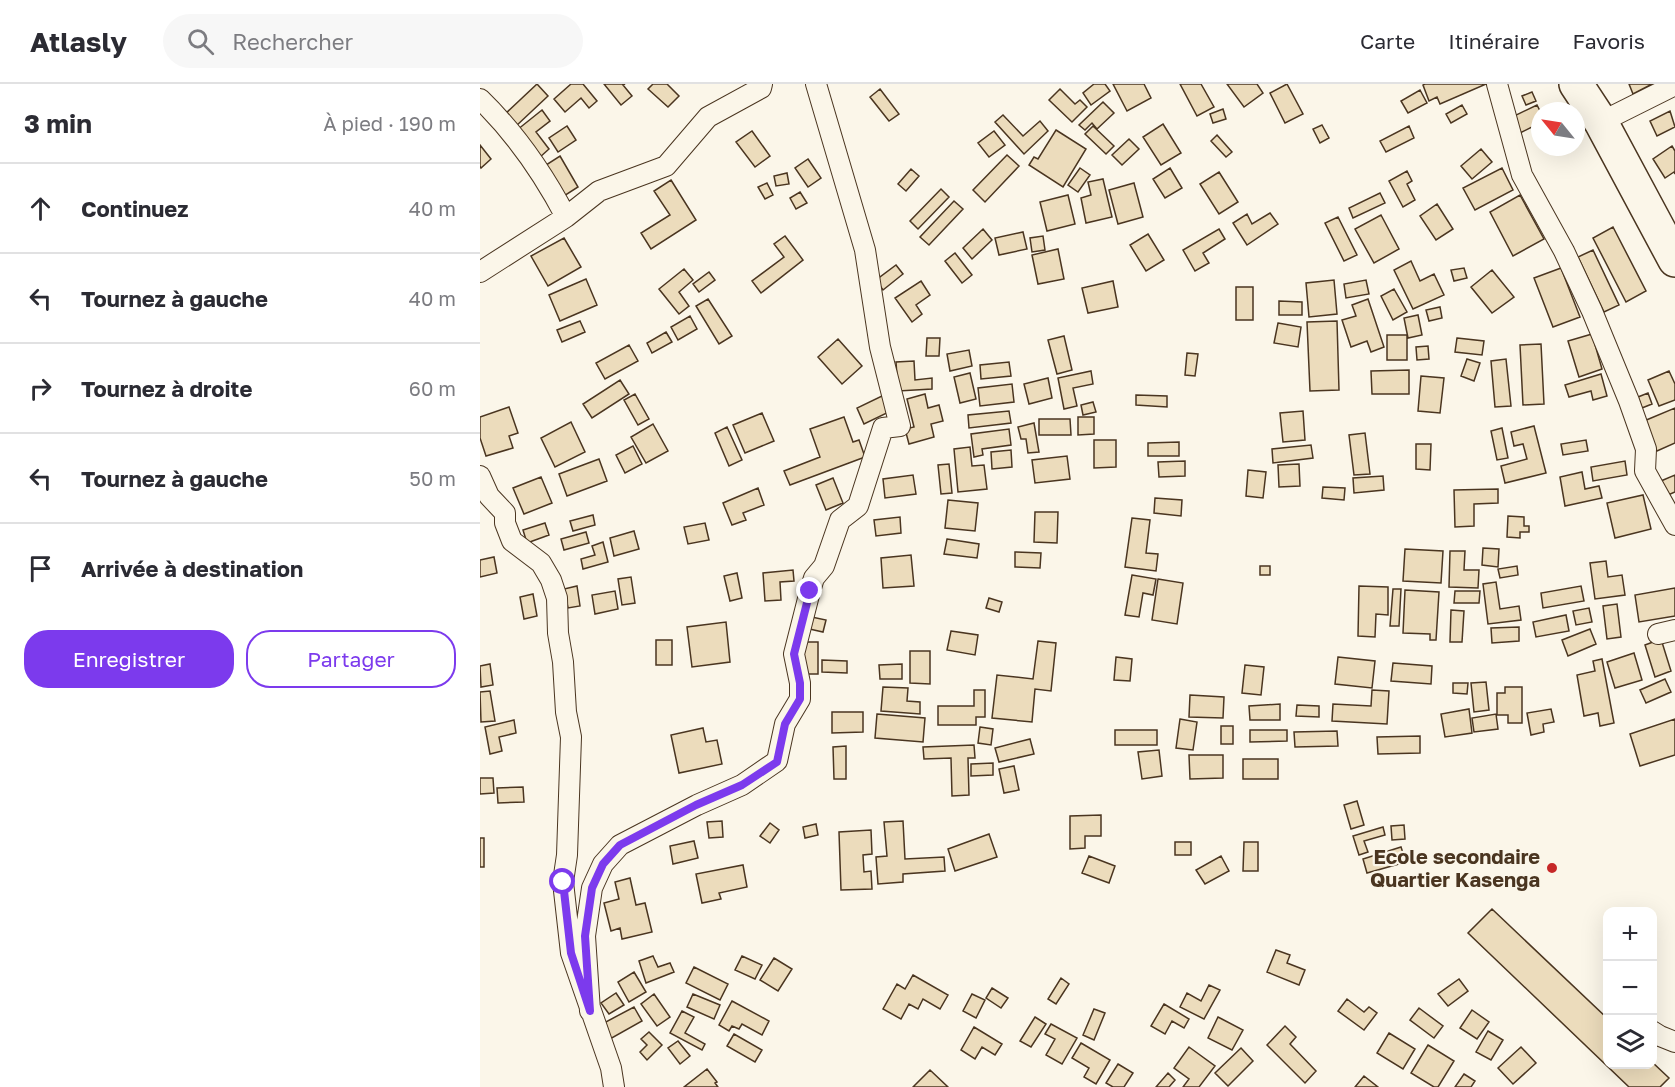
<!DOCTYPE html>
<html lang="fr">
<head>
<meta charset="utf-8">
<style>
	:root { --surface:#fff; --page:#f7f7f7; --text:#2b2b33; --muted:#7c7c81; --line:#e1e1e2; --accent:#7c3aed }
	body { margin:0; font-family:"Golos Text",sans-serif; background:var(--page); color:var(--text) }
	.controls { position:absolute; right:18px; bottom:18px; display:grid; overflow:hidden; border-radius:12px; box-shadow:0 6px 24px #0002 }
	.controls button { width:54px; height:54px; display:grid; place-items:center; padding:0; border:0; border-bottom:2px solid var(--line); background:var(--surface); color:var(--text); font:30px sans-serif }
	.compass { position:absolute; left:1051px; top:18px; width:54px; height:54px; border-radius:50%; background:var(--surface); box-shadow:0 6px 24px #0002; rotate:300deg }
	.stop { position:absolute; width:18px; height:18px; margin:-14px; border:4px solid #7c3aed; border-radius:50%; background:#fff }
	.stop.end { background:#7c3aed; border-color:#fff; box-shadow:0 2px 6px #0008 }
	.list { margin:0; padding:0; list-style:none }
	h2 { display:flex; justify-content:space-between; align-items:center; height:78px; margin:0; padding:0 24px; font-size:26px }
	h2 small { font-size:20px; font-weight:400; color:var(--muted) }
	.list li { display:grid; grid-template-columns:39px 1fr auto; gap:18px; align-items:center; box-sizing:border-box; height:90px; padding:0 24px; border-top:2px solid var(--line) }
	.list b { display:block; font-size:22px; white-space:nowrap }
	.list em { font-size:20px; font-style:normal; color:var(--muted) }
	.actions { display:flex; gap:12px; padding:18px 24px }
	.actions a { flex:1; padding:14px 0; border:2px solid var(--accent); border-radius:24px; text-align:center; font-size:21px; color:var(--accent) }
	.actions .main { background:var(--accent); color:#fff }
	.icon { flex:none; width:33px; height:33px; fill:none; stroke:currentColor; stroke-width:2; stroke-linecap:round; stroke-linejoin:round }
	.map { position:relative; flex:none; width:1195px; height:1003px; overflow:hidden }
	header { display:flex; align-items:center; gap:36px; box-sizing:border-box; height:84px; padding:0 30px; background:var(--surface); border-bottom:2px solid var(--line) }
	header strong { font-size:28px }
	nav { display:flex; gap:33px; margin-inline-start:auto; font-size:21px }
	.search { width:420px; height:54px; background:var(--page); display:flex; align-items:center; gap:15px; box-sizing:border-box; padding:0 21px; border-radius:33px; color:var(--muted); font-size:22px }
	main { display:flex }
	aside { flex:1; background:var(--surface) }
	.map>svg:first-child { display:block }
	.building { fill:#ecdcbc; stroke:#4a3520; stroke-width:1.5 }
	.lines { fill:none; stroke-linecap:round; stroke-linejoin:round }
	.minor-casing { stroke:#4a3520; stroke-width:22 }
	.trunk-casing { stroke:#4a3520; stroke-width:36 }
	.minor { stroke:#fbf6e9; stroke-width:20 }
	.trunk { stroke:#fbf6e9; stroke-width:33 }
	.route { stroke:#7c3aed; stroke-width:8 }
	.poi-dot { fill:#c62828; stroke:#fbf6e9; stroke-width:2 }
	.labels { text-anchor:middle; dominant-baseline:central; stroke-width:4.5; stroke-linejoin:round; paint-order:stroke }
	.poi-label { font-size:20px; font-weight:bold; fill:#4a3520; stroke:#fbf6e9; text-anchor:end }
</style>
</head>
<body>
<header>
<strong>Atlasly</strong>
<div class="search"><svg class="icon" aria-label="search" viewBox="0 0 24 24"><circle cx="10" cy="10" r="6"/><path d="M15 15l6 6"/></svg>Rechercher</div>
<nav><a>Carte</a><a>Itinéraire</a><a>Favoris</a></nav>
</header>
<main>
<aside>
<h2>3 min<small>À pied · 190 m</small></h2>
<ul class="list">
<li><svg class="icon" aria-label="ahead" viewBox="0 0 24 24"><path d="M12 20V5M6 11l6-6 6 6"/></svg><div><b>Continuez</b></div><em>40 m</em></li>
<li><svg class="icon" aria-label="left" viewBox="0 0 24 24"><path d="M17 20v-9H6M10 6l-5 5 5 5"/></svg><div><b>Tournez à gauche</b></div><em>40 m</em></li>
<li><svg class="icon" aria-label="right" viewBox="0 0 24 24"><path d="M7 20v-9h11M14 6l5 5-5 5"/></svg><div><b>Tournez à droite</b></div><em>60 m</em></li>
<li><svg class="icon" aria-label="left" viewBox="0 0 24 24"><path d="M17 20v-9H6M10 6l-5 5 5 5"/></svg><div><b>Tournez à gauche</b></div><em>50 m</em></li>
<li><svg class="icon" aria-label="arrive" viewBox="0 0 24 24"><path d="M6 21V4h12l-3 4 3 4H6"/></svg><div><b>Arrivée à destination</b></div></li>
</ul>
<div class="actions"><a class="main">Enregistrer</a><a>Partager</a></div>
</aside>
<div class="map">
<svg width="1195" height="1003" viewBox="0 0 1195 1003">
	<rect width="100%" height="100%" fill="#fbf6e9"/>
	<!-- building -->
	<path class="building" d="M57 0 68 12 35 43 24 31Z
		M91 0H103L117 17 109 24 101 14 85 28 74 15Z
		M124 0H145L143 1 152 12 141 21Z
		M173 0H187L199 12 188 23 168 5Z
		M614 0H625L630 7 611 21 603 9Z
		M633 0H664L671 14 647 27Z
		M700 0H721L734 23 717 32Z
		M747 0H777L783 9 764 23Z
		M807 0 823 30 805 39 790 9Z
		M945 0H1006L960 20 957 13 949 17 943 1Z
		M1149 0H1172L1153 10Z
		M400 5 419 30 409 37 390 13Z
		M580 5 595 20 600 16 607 23 592 38 569 16Z
		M940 6 947 19 928 29 921 17Z
		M1052 8 1056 17 1046 21 1042 12Z
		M623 18 634 29 617 45 612 39 605 46 599 41Z
		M982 21 987 30 971 39 966 30Z
		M1057 21 1060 27V39L1040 49 1032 33Z
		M743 25 746 35 733 39 730 30Z
		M62 26 70 37 56 48 69 65 59 74 37 46Z
		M1190 27 1195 43 1177 52 1170 37Z
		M523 31 543 52 560 37 568 47 544 70 515 38Z
		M683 40 701 69 681 81 663 53Z
		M842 41 849 54 840 59 833 45Z
		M87 42 96 56 78 68 69 54Z
		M613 42 634 62 626 70 605 50Z
		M929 42 934 54 906 68 900 57Z
		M576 46 606 65 583 103 549 81 554 73 558 75Z
		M272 47 290 72 275 83 256 58Z
		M514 47 525 61 509 73 498 59Z
		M737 51 752 68 746 73 731 57Z
		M649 55 659 65 642 81 632 71Z
		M0 61 11 75 1 84 0 82Z
		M1192 62 1195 67V90L1194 88 1185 94 1173 75Z
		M1001 65 1012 78 992 95 981 82Z
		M527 71 539 82 505 118 493 106Z
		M80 72 98 103 84 112 66 81Z
		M328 75 341 94 328 103 315 84Z
		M600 84 610 91 598 108 588 101Z
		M690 84 702 104 685 114 673 95Z
		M1022 84 1033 106 995 126 983 104Z
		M431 85 439 92 426 107 418 100Z
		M927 87 932 97 927 100 935 116 923 123 909 97Z
		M739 88 758 118 739 130 720 100Z
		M307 89 309 100 296 102 294 92Z
		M623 95 632 133 606 139 601 114 611 111 608 98Z
		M191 96 216 136 171 165 161 149 190 131 174 107Z
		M287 99 293 111 285 115 278 103Z
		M654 99 663 133 638 140 629 106Z
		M461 105 469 113 438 145 430 137Z
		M320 108 327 119 316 125 310 114Z
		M900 109 905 119 873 134 869 124Z
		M588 111 595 140 567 147 560 118Z
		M1040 111 1064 155 1033 172 1010 128Z
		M474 117 483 125 449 161 440 153Z
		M957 120 973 145 956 156 940 132Z
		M790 129 798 140 767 161 753 139 767 130 772 140Z
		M901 131 919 165 894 179 875 145Z
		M858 133 877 171 864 177 845 139Z
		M1133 143 1166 207 1146 218 1113 154Z
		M503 145 512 156 492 175 483 164Z
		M739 145 745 155 723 169 729 179 715 187 703 166Z
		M543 148 547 165 519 171 515 154Z
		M668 150 684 176 666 187 650 161Z
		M305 152 323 176 281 209 272 197 304 173 294 160Z
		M563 152 565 166 552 168 550 154Z
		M84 154 101 183 68 202 51 172Z
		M578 165 584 195 558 200 552 171Z
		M1113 166 1139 221 1124 228 1098 173Z
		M475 169 492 191 482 199 465 177Z
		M931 177 940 197 954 190 964 211 933 225 914 186Z
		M416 181 423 190 403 206 396 196Z
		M984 184 987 194 974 197 971 186Z
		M1081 184 1100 233 1073 243 1054 194Z
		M204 185 213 196 199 208 209 222 199 230 179 205Z
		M1012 186 1034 213 1012 229 991 203Z
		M229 188 235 196 219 208 213 200Z
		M106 195 117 221 80 237 69 211Z
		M854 196 857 230 829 233 826 199Z
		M886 196 889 210 866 214 864 200Z
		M441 197 450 211 436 221 442 230 432 238 415 214Z
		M633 197 638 223 608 229 602 204Z
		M756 203H773V236H756Z
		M914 205 927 228 913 236 901 212Z
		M228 215 252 252 239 260 216 222Z
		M888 215 904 263 891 268 887 257 871 263 862 236 876 232 872 221Z
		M799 217 822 218V231H799Z
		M960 223 962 234 949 237 946 226Z
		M938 231 942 251 928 254 924 234Z
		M210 232 217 245 198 256 191 243Z
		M100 237 105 248 82 258 77 246Z
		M857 237 859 306 830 307 827 238Z
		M798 239 821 243 818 263 794 259Z
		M186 248 192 258 172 269 167 259Z
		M1112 250 1122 285 1099 293 1088 257Z
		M907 251H927V276H907Z
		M584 252 592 286 577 290 568 256Z
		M447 254H460L459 272H446Z
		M977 254 1004 257 1002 271 975 268Z
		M358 255 382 282 362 300 338 273Z
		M1061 260 1064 320 1043 321 1040 261Z
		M149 261 158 277 125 295 116 279Z
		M948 262 949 275 937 276 936 263Z
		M489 266 492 282 470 287 467 270Z
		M707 269 718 270 715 292 705 291Z
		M987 275 1000 279 994 297 981 292Z
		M1026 275 1031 322 1015 323 1011 277Z
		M434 277 435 296 452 294V305L418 307 416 278Z
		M529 278 531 292 501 295 500 281Z
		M929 286V310H892L891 287Z
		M611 287 613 300 593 304 597 322 584 325 578 294Z
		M1189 287 1195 300V316L1179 322 1168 296Z
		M490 289 496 315 480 319 474 293Z
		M1121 290 1127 312 1113 316 1111 307 1089 313 1085 301Z
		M941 292 964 294 960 329 938 327Z
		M568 294 572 314 549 320 544 300Z
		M140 296 149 310 112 334 103 320Z
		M532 300 534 318 500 322 498 304Z
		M1168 309 1172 320 1162 324 1158 313Z
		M155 310 169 335 158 341 144 316Z
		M445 310 448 324 459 321 463 337 451 340 454 353 429 360 425 345 434 343 427 315Z
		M404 311 411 327 384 340 377 324Z
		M656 311 687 312V323L656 321Z
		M613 318 616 328 603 331 601 321Z
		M29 323 38 349 29 352 33 364 6 372 0 354V333Z
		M1195 324V359L1177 367 1164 337Z
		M529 327 531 339 489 344 488 331Z
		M823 327 825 356 803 358 800 329Z
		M282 329 294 357 265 369 253 341Z
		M364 333 373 358 379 356 385 373 310 401 304 387 340 373 330 345Z
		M598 333H614V350L598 351Z
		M559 335H590L591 351H559Z
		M91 338 105 368 75 383 61 354Z
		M554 339 559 368 548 369 546 355H541L538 343Z
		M173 340 188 367 166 379 151 353Z
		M1054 342 1066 389 1025 399 1021 382 1047 375 1043 360 1034 362 1031 348Z
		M247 343 262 376 249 382 235 349Z
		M1022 344 1028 374 1017 376 1011 347Z
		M529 345 531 361 502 365 503 371 494 373 491 350Z
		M885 349 890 390 874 391 869 351Z
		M614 356H636V383L614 384Z
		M1106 356 1108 367 1083 371 1081 360Z
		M699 358V372H668V359Z
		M936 360H951L950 386 936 385Z
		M831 361 833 374 793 379 792 365Z
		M153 362 162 380 145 389 136 371Z
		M490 363 492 382 504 381 507 405 478 408 474 365Z
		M531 366 532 383 512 385 511 368Z
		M587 372 590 395 555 399 552 376Z
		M119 375 127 397 87 412 79 390Z
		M705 377V392L679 393 678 378Z
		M1145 377 1147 391 1113 397 1111 383Z
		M469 380 472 409 461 410 458 381Z
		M819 380 820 402 799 403 798 381Z
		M768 386 786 388 783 414 766 412Z
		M1102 388 1105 405 1119 402 1122 414 1085 422 1080 393Z
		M433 391 436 410 405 414 403 395Z
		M1195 391V408L1188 411 1181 397Z
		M903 392 904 406 874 409 873 394Z
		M61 393 72 419 44 430 33 404Z
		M353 394 363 419 346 426 336 401Z
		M843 403 865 404 864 416 842 414Z
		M278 404 284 421 263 429 266 436 252 441 243 419Z
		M1018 405V419L994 420V442L975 443 974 406Z
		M1163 411 1171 445 1135 454 1127 419Z
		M675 414 702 416 701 432 674 429Z
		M468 416 498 419 495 447 465 444Z
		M555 428H578L577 459 554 458Z
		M113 431 115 441 93 447 90 437Z
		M1028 432 1044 433V442H1049V448H1040V454L1027 453Z
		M420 433 421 449 396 452 394 436Z
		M652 434 670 436 666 469 678 470 676 487 645 483Z
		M65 439 69 451 47 459 43 446Z
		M225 439 229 456 208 460 204 443Z
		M154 447 159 465 134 472 130 454Z
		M106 448 109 459 84 466 81 455Z
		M467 455 499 460 497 474 464 470Z
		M123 458 128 478 103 485 101 475 115 471 112 462Z
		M1003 464 1019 465 1018 483 1002 481Z
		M925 465 963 467 961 499 923 497Z
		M970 467H985L984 486H999L998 504 969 503Z
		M535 468 561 469 560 484 535 483Z
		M431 471 434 502 403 504 401 474Z
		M14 473 17 489 0 493V476Z
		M1126 477 1128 493 1142 491 1145 511 1115 515 1110 479Z
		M780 482H790V491H780Z
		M1037 482 1038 491 1020 494 1018 485Z
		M313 486 314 497 300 498 301 516 285 517 283 489Z
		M257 489 262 514 250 517 244 492Z
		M652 491 676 495 673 511 663 509 659 533 645 531Z
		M151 493 155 519 142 521 138 495Z
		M678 495 703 499 697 540 672 536Z
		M1016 498 1020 525 1039 522 1041 536 1008 540 1003 500Z
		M97 502 100 522 88 524 84 505Z
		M879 502 908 503V531L896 530 895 553 878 552Z
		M1101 502 1104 517 1063 524 1061 509Z
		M1195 504V532L1159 538 1155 511Z
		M913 505H921L919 542H910Z
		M925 506 959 508 956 556H950V550L923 549Z
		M135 507 138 525 115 530 112 511Z
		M975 507H1000L999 519H974Z
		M53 510 57 532 44 535 40 513Z
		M509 514 522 518 519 528 506 524Z
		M1137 520 1141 553 1127 555 1123 522Z
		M1109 524 1112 538 1096 541 1093 527Z
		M971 526 984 527 982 558H970Z
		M1086 531 1089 547 1056 553 1053 538Z
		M327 532 346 536 343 548 325 544Z
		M246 538 250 578 212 583 207 543Z
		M1039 543V557L1012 559 1011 544Z
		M1110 545 1116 560 1088 572 1082 556Z
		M471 547 498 551 495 571 467 566Z
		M1181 555 1191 587 1175 593 1165 561Z
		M176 556H192V581H176Z
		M558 557 576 559 571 607 555 605 552 638 512 634 517 591 553 595Z
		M323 558H338V590H323Z
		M430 567H450V600L430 599Z
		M1154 569 1162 596 1135 604 1127 578Z
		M636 573 652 575 650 597 634 596Z
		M858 573 895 577 892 604 855 600Z
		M1122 575 1134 639 1120 642 1118 629 1104 632 1097 591 1115 587 1113 577Z
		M342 576 367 577V589L342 588Z
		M913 579 952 582 951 600 911 597Z
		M10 580 13 601 1 603 0 582Z
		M422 580V595H400L399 581Z
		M765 581 784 583 781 611 762 609Z
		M1185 595 1191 608 1166 619 1160 606Z
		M1006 598 1009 626 994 628 991 599Z
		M973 599H988L987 610 973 609Z
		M403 603 428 604 427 617 440 618V630L401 627Z
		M1025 603H1042V639H1028V631H1017V609H1025Z
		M494 606H505V633H496V641H458V622H494Z
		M892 606 909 607 907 640 852 637 853 620 891 622Z
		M10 607 15 637 1 638 0 608Z
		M710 611 744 613 743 634 709 633Z
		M800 620V636H770L769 622Z
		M817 621 839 622V633L816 632Z
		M989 625 992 649 965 653 961 630Z
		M1071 625 1074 638 1063 640 1064 648 1051 651 1047 629Z
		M352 628H383V648L352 649Z
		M397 630 445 634 443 658 395 654Z
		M1016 630 1018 645 994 648 992 634Z
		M700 635 717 638 713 666 696 664Z
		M1195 635V671L1160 682 1150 650Z
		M34 636 36 649 19 653 22 667 10 670 5 643Z
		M741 642H753V660H741Z
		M500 643 513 645 511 661 498 659Z
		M223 644 226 658 237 656 242 680 199 689 191 651Z
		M635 646H677V661H635Z
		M770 646H807V657L770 658Z
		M857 647 858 662 815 663 814 648Z
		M940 652V669L898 670 897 653Z
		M550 655 554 670 519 678 515 664Z
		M494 661 495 674H488L489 711 472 712 471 674 444 675 443 663Z
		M366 662V695H354L353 663Z
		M679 666 682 692 662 695 658 668Z
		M709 671H743V694L710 695Z
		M763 675H798V695H763Z
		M513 679V691L491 692V680Z
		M534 682 539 706 524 709 519 685Z
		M0 694H13L14 709 0 710Z
		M43 703 44 718 18 719 17 704Z
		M877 717 884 741 871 745 864 721Z
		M621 731V752H605V764L590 765V732Z
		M242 737 243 753 229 754 227 738Z
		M423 737 425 775 464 773 465 787 423 790V798L398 800 396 773 407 772 404 738Z
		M290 739 299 746 290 759 280 752Z
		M336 740 338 751 325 754 323 743Z
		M924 741 925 755 912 756 911 742Z
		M903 743 905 751 884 757 888 768 879 771 873 752Z
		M391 746 392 770 383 771 384 788 391 787 392 805 361 806 359 748Z
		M509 750 517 773 475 787 468 765Z
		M0 754H4V783H0Z
		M214 757 218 774 193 780 190 762Z
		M695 758H711V771H695Z
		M764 758H778V787H763Z
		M921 763 926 778 887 789 883 775Z
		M609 772 635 782 629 799 602 789Z
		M741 772 749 787 725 800 716 786Z
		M263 781 267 803 239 809 241 815 222 819 216 790Z
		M150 794 156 821 165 819 172 848 142 855 140 844 131 847 124 819 139 815 135 798Z
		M1012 825 1128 935V980H1172V978L1189 994 1180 1003H1149L988 849Z
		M796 866 810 871 807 879 825 886 819 901 787 888Z
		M173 872 178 883 190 879 194 888 166 899 159 877Z
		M262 872 282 881 275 895 255 886Z
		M294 874 312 885 298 907 280 896Z
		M214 883 248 900 240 916 206 899Z
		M154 888 166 908 149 918 138 898Z
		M433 891 468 911 460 925 443 915 438 925 429 920 421 935 403 925 417 900 425 905Z
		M581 894 589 900 576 920 568 915Z
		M979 895 988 907 968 922 958 910Z
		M729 901 740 906 724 935 700 923 707 909 721 917Z
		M512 904 528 914 521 924 506 914Z
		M136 909 144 921 129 930 121 919Z
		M174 910 190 933 177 942 161 920Z
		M213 910 240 921 234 935 207 923Z
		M492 910 505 916 496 934 483 927Z
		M867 915 884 928 889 923 897 929 884 946 858 927Z
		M252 917 289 937 282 951 262 940 259 945 252 942 249 947 239 941Z
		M684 920 709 935 704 944 692 937 685 950 671 942Z
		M154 923 162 937 130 955 122 940Z
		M939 924 963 942 954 954 930 936Z
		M614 925 625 929 614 956 603 951Z
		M992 926 1009 938 997 955 980 944Z
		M202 927 214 933 205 949 225 960 222 966 190 949Z
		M555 933 566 940 551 963 540 957Z
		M738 933 763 946 752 966 728 954Z
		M571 940 597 954 582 980 566 971 575 955 565 950Z
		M805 942 816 953 810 960 836 987 825 999 787 961Z
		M494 943 522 960 515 971 502 963 495 975 481 966Z
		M1008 947 1023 956 1011 976 996 968Z
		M169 948 182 961 167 976 160 968 167 961 161 955Z
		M909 949 935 965 923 985 897 969Z
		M254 950 282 966 275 978 247 962Z
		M198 957 210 972 200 980 188 964Z
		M601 959 630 976 616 1000 604 993 609 984 592 974Z
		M948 961 974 977 958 1003H954L931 989Z
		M709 963 735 982 719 1003H703L709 995 694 984Z
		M1041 963 1056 979 1033 1000 1018 984Z
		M761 964 773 977 748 1002 735 989Z
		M638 980 653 989 644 1003H633L626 999Z
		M227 985 237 998 235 999 238 1003H204Z
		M450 986 468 1003H433Z
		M688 989 695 996 689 1003H676Z
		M984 990 995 997 991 1003H975Z
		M884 992 898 1003H875Z"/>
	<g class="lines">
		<!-- minor casing -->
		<g class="minor-casing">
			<path id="minor" d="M1017 0 1042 91 1084 167 1112 227 1149 317 1166 365 1165 387 1195 441
				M0 15C34 48 64 91 86 133
				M1121 38 1195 1
				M0 188 86 133 119 107 186 82 228 33 281 4 282 0
				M0 392 9 412 25 429V439L32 457 61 479 71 496 77 514 78 549 83 578 86 628 91 653 87 771 83 798 91 869 131 984 134 1003
				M1178 550 1195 546
				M110 927 105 852 112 804 123 780 140 761 217 721 262 701 297 677 305 640 320 615V599L314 570 330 507 334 494 344 482 360 436 378 422 403 344 420 342 400 263 385 166 336 0
				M1172 947 1180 952 1195 958"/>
		</g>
		<!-- trunk casing -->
		<g class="trunk-casing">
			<path id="trunk" d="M1096 0 1121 38 1195 176"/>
		</g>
		<!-- minor -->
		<use href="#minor" class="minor"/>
		<!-- trunk -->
		<use href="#trunk" class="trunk"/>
	</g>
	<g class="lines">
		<!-- route -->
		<path class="route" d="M83 798 91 869 110 927 105 852 112 804 123 780 140 761 216 721 262 701 297 678 305 640 320 615V599L314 570 330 507"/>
	</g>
	<!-- markers -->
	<circle class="poi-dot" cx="1072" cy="784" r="6"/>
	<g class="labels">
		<!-- poi labels -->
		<g class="poi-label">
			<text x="1060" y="772">Ecole secondaire<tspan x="1060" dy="23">Quartier Kasenga</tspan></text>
		</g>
	</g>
</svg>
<div class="controls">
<button>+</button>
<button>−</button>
<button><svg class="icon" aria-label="layers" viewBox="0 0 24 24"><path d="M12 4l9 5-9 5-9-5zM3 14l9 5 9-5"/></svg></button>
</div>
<svg class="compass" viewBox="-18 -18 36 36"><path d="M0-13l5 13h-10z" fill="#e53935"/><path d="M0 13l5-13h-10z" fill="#7c7c81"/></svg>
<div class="stop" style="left:83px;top:798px"></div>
<div class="stop end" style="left:330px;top:507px"></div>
</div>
</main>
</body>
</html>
